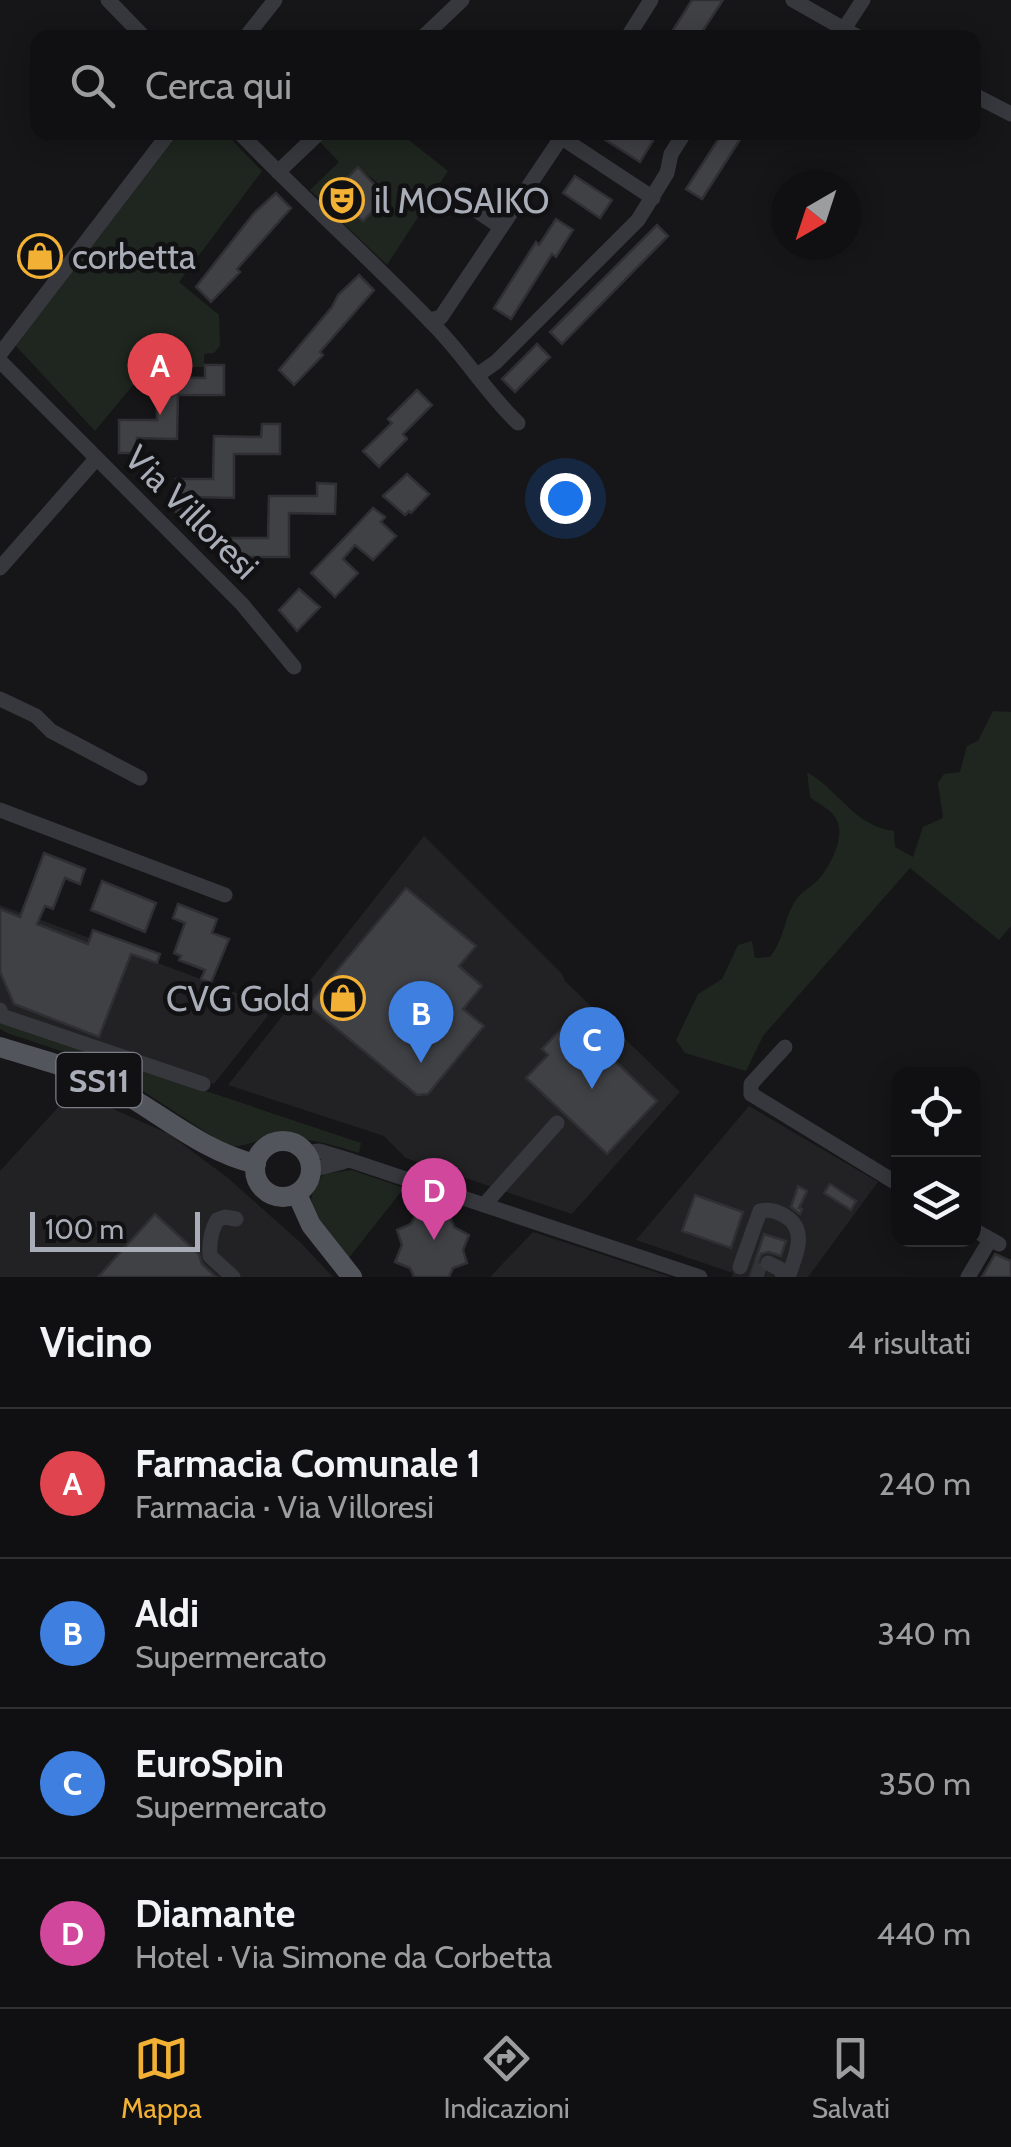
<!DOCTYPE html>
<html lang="it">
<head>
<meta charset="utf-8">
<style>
	:root { --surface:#101012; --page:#19191b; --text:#f1f3f6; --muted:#9c9d9f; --line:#303032; --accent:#f2b134 }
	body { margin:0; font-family:Cabin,sans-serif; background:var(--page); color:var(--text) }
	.controls { position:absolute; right:30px; bottom:30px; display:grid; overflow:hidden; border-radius:20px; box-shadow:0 5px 25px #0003 }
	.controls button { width:90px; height:90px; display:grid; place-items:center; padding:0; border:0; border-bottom:2px solid var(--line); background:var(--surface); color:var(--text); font:50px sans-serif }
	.compass { position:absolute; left:771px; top:170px; width:90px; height:90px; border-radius:50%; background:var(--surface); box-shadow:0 5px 25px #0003; rotate:219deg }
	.scale { position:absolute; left:30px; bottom:25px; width:170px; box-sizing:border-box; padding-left:10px; border:5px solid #a8adb8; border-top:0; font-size:28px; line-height:35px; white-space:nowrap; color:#a8adb8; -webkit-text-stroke:8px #111113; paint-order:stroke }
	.you { position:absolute; left:565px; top:498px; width:35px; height:35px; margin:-25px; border:8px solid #fff; border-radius:50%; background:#1a73e8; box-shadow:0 0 0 15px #1a73e833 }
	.badge { display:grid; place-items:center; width:65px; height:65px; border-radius:50%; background:var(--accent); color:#fff; font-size:32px; font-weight:700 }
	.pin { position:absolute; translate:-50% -82px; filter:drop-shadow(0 2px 5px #0008) }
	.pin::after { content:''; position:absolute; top:52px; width:35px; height:30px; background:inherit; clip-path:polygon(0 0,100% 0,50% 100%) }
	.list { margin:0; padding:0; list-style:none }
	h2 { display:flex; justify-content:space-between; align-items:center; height:130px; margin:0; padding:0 40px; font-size:42px }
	h2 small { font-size:32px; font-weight:400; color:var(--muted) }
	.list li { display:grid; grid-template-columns:65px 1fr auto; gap:30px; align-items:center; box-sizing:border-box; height:150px; padding:0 40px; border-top:2px solid var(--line) }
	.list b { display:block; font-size:38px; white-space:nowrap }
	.list p { margin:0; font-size:32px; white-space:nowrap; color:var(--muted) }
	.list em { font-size:32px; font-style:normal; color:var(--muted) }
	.icon { flex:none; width:55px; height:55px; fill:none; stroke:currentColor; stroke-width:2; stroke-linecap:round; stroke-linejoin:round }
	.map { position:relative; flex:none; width:1011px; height:1277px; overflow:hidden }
	.search { position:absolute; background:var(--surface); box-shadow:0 5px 25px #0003; left:30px; right:30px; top:30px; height:110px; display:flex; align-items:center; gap:25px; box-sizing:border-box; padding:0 35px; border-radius:20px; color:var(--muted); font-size:38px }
	.sheet { height:730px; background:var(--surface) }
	nav { display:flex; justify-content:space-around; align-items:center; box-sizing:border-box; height:140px; border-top:2px solid var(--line); background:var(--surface); font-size:28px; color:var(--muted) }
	nav a { display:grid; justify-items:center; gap:5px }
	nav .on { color:var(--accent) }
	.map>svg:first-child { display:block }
	.built { fill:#222225 }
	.green { fill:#1e261f }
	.building { fill:#404145; stroke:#303034; stroke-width:2.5 }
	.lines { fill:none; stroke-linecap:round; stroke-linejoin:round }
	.minor-tunnel { stroke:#333438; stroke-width:15; stroke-dasharray:15 8; stroke-linecap:butt }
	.minor { stroke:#37383d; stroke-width:15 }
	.major { stroke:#53555c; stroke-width:20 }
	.labels { text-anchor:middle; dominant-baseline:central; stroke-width:9; stroke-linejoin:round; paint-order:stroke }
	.shield { fill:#111113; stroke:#7b7e86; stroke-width:2.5 }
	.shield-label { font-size:32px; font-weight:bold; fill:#a8adb8 }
	.poi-label { font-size:35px; fill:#a8adb8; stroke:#111113; text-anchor:start }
	.street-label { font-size:35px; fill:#a8adb8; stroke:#111113 }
</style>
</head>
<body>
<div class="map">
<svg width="1011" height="1277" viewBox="0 0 1011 1277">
	<rect width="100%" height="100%" fill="#161618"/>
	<!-- built -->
	<path class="built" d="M424 836 562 974 565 981 680 1092 572 1214 406 1158 384 1136 228 1085Z
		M0 905 201 979 274 1008 214 1084 0 1014Z
		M73 1091 169 1134 228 1178 301 1243 333 1277H0V1171Z
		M749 1106 878 1182 808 1277H732L733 1273 636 1240Z
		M533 1232 671 1277H490Z"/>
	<!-- green -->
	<path class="green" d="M179 133H225L262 171 179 282 219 315 220 346 214 353 204 354V367H177L176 356H157L95 431 15 345Z
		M330 133H400L448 171 387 265 342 222 353 212 363 221 386 198 376 187 379 184 358 167 323 202 310 190 339 162 320 142Z
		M993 711 1011 712V926L999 940 910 868 763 1036 746 1071 685 1053 676 1040 698 994 722 979 738 945 752 941 755 958 770 957C784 940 784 919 795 901 801 892 811 887 818 880 829 868 844 840 838 823 834 810 819 805 810 797L807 772C840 791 854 826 894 831L895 847 913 857 923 827 943 818 938 783 944 774 960 772 967 746 978 741Z
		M0 1022 361 1143 359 1153C330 1144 304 1136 273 1138 257 1139 244 1148 227 1146L126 1080 76 1056 7 1033 0 1029Z
		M352 1170 404 1188 348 1259C326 1232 293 1208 324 1174Z"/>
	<!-- building -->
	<path class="building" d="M692 0H723L698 38H668Z
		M593 132H639L653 141 640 162Z
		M723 132H732L741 138 702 199 686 189Z
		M358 167 386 197 363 221 331 194Z
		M575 176 612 200 600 218 563 193Z
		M276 193 291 208 237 269 240 272 211 302 196 287 254 213Z
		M556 219 573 230 556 257 552 254 511 319 494 308 536 242 539 245Z
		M657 225 668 236 562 344 550 332Z
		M359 275 374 290 320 352 323 355 294 385 279 370 332 307 338 295Z
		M537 344 550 357 515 392 502 379Z
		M205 365H224V395H178L177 439 137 438V453H119V420H157V377L205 378Z
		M417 390 432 405 403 434 407 439 379 467 363 451 392 423 388 419Z
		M262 424H280V454H234V498L194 497V512H176V479H213L214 436 261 437Z
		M407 474 429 494 411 513 409 511 405 515 383 496Z
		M317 483 336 484 335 514 289 513V557H249V571H231V538H268L269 496H317Z
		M373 508 385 517 381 522 396 536 373 560 355 545 343 559 358 573 335 597 311 573Z
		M299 589 320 607 297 631 279 610Z
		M44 853 85 869 80 884 65 878 53 909 45 906 37 924 88 944 93 930 160 954 157 963 131 954 99 1037 14 1004 0 972V909L20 917Z
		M102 881 156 903 145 932 91 910Z
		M406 888 476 946 459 966 482 986 463 1009 484 1026 428 1094 417 1095 308 1005Z
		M178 904 217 919 212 933 229 939 211 983 201 979 205 970 179 960 181 956 174 953 185 923 173 918Z
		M561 1029 579 1046 589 1036 657 1101 607 1154 526 1078 548 1055 542 1049Z
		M830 1184 856 1201 851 1210 824 1193Z
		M798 1186 807 1191 799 1208 802 1209 800 1214 791 1207Z
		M695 1195 743 1212 731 1248 682 1231Z
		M419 1209 434 1216 448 1213 454 1227 469 1235 463 1250 467 1263 453 1268 449 1277H414L410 1268 395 1262 402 1245 397 1230 411 1224Z
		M155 1214 199 1254 202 1264 216 1277H98Z
		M764 1234 786 1241 781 1256 768 1252 761 1254 757 1265 763 1277H750Z
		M995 1254 1011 1261V1277H982Z"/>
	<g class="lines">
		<!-- minor-tunnel -->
		<path class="minor-tunnel" d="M753 1269 765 1273"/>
		<!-- minor -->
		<path class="minor" d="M108 0 145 38
			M793 0 860 38
			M844 29 863 0
			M245 38 275 0
			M422 38 462 0
			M627 38 651 0
			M729 38H732
			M974 95 1011 114
			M239 132C302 198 370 258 433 324 465 356 486 393 518 423
			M562 138 653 198
			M278 172 320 132
			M477 211 501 227
			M430 320 441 317 565 132
			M0 354 170 132
			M0 361 242 604 294 667
			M479 374 496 362 638 220 667 173 671 154 685 132
			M0 568 96 459
			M0 699 36 716 51 731 140 778
			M0 810 225 895
			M0 1010 2 1016 203 1084
			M785 1047 751 1084V1094L898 1184
			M305 1153 319 1151 352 1161 700 1277
			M311 1170 343 1162
			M484 1205 557 1123
			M974 1230 999 1244
			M768 1263 780 1269 784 1277
			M740 1267 760 1211C770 1209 776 1211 785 1216 809 1230 795 1257 788 1277
			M233 1277 210 1256C209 1243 211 1231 217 1220L225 1217 236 1219
			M968 1277 990 1240"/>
		<!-- major -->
		<path class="major" d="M0 1047C37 1059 77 1068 111 1086 159 1112 203 1152 256 1164
			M255 1169a28 28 0 1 1 56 0a28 28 0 1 1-56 0Z
			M297 1194 311 1225 352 1277"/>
	</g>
	<!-- icons -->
	<defs>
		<g id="theatre-ring" transform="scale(2.25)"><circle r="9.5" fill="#111113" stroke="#f2b134" stroke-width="1.5"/><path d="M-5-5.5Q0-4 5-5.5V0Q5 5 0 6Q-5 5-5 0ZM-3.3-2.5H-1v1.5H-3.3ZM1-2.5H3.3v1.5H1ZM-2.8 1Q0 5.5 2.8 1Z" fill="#f2b134"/></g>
		<g id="shop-ring" transform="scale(2.25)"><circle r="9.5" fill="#111113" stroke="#f2b134" stroke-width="1.5"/><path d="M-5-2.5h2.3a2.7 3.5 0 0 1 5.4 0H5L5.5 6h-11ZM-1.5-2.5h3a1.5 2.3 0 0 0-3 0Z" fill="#f2b134"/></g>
	</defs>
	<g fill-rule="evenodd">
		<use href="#theatre-ring" x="342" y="200"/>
		<use href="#shop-ring" x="40" y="256"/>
		<use href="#shop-ring" x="343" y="998"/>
	</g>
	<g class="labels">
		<!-- shield labels -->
		<rect class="shield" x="56.5" y="1053" width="85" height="54" rx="8"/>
		<g class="shield-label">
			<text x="99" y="1080">SS11</text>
		</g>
		<!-- poi labels -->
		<g class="poi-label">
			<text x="374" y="200">il MOSAIKO</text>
			<text x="72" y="256">corbetta</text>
			<text x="310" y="998" text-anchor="end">CVG Gold</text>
		</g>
		<!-- street labels -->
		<g class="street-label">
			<text transform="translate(192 512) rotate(45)">Via Villoresi</text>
		</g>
	</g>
</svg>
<div class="controls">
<button><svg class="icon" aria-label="locate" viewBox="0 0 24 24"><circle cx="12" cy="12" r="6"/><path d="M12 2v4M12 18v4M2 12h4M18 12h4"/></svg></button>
<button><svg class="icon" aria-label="layers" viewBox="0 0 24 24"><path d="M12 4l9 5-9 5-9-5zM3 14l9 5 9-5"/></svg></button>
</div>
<svg class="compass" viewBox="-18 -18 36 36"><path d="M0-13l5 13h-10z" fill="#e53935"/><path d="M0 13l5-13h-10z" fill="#9c9d9f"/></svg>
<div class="scale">100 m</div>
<div class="you"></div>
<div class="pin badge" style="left:160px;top:415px;background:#e0444e">A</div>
<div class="pin badge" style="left:421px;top:1063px;background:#3f7fe0">B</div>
<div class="pin badge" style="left:592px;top:1089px;background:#3f7fe0">C</div>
<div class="pin badge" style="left:434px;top:1240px;background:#d1479c">D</div>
<div class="search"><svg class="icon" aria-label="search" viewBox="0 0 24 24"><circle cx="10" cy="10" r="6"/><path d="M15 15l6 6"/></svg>Cerca qui</div>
</div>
<section class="sheet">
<h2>Vicino<small>4 risultati</small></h2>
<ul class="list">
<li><span class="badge" style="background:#e0444e">A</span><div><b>Farmacia Comunale 1</b><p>Farmacia · Via Villoresi</p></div><em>240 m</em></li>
<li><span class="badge" style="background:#3f7fe0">B</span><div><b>Aldi</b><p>Supermercato</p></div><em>340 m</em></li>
<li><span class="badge" style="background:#3f7fe0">C</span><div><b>EuroSpin</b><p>Supermercato</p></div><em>350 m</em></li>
<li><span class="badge" style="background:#d1479c">D</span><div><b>Diamante</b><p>Hotel · Via Simone da Corbetta</p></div><em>440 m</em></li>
</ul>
</section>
<nav>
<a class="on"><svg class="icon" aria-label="map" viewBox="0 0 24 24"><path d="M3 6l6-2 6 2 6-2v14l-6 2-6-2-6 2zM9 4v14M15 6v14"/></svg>Mappa</a>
<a><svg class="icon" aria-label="directions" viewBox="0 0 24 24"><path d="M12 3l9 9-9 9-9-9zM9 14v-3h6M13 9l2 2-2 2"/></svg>Indicazioni</a>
<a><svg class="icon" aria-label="saved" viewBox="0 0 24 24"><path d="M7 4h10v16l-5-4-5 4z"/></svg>Salvati</a>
</nav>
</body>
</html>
